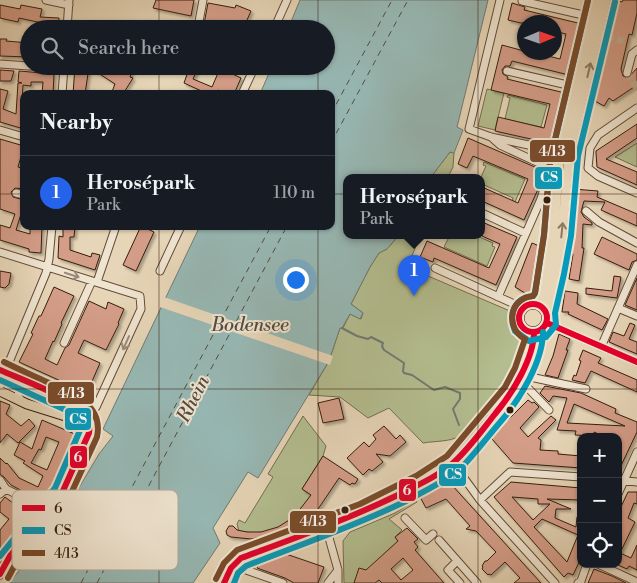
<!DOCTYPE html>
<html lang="en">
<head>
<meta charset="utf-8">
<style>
	:root { --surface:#171b24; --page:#20242c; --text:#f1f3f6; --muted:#9ea1a6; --line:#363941; --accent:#2563eb }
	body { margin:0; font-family:"Libre Bodoni",serif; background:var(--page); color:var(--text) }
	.controls { position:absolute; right:15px; bottom:15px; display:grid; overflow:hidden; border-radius:10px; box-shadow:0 1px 4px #0004 }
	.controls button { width:45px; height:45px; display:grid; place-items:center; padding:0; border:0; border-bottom:1px solid var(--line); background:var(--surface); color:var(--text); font:25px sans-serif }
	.compass { position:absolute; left:517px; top:15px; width:45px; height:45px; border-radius:50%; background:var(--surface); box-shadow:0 1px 4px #0004; rotate:88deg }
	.you { position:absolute; left:295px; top:279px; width:18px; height:18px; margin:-12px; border:4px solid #fff; border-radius:50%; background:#1a73e8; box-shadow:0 0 0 8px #1a73e833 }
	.badge { display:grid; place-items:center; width:32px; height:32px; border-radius:50%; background:var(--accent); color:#fff; font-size:16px; font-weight:700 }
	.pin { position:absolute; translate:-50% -41px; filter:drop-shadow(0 1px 2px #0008) }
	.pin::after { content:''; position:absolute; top:26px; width:18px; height:15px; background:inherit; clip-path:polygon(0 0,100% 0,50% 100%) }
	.popup { position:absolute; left:343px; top:174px; width:142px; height:65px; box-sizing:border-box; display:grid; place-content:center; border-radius:10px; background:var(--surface); filter:drop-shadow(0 1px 4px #0005); font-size:16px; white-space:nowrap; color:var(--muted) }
	.popup b { font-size:19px; color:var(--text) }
	.popup::after { content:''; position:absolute; left:50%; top:100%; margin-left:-10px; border:10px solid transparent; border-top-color:var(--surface) }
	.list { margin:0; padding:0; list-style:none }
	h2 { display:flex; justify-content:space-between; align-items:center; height:65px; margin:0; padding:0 20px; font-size:21px }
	h2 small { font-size:16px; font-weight:400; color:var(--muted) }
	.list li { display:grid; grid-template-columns:32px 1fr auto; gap:15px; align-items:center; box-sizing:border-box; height:75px; padding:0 20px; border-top:1px solid var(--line) }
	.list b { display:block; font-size:19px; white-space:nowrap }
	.list p { margin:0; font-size:16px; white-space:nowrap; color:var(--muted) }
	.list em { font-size:16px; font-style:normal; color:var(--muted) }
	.icon { flex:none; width:28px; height:28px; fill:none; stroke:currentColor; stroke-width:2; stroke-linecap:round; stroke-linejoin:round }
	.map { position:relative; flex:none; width:637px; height:583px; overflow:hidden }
	.search { position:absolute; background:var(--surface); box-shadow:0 1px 4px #0004; left:20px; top:20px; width:315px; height:55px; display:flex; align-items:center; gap:12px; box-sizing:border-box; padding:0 18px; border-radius:28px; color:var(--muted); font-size:19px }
	.panel { position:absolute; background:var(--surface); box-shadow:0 1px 4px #0004; left:20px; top:90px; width:315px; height:140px; border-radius:10px }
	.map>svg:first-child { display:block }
	.green { fill:#b3bd8f; stroke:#756d4e }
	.water { fill:#97b8b4; stroke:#717a72 }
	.pier { fill:#e6d5b7 }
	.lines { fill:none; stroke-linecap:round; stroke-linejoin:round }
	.stream { stroke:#717a72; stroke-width:2 }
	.ferry { stroke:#544c40; stroke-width:1; stroke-dasharray:6 5; stroke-linecap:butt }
	.building { fill:#d49d88; stroke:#371d0e; fill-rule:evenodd; filter:url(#shadow) }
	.minor-tunnel { stroke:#c3b095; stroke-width:7; stroke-dasharray:7 3.5; stroke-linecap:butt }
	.minor-casing { stroke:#634b38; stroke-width:9 }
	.major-casing { stroke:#371d0e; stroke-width:11 }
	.minor { stroke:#efe4d0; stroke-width:7 }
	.major { stroke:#e6d5b7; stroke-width:9 }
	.bus-1-casing { stroke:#efe4d0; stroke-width:10 }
	.bus-2-casing { stroke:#efe4d0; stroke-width:10 }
	.bus-3-casing { stroke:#efe4d0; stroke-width:10 }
	.bus-1 { stroke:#e4002b; stroke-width:6 }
	.bus-2 { stroke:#069bbb; stroke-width:6 }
	.bus-3 { stroke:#7a4b2a; stroke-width:6 }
	.oneway { stroke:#8e7962 }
	.oneway2 { stroke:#9c8a79 }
	.grid { fill:none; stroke:#371d0e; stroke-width:1; stroke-opacity:0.55 }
	.bus-dot { fill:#371d0e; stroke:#efe4d0; stroke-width:2 }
	.labels { text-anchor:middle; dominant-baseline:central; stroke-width:4; stroke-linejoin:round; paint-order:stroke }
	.water-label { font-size:19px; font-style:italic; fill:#544c40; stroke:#efe4d0 }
	.key { fill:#efe4d0; stroke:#b8a896; stroke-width:1 }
	.key-label { font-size:14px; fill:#371d0e }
	.line-badge { stroke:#efe4d0; stroke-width:2 }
	.badge-label { font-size:14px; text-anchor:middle; font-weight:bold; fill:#fff }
</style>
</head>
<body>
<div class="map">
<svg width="637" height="583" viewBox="0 0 637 583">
	<defs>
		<filter id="shadow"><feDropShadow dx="2.5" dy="2.5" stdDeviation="1" flood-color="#0004"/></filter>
	</defs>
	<rect width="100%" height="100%" fill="#e6d5b7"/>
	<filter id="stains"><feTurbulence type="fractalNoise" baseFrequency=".004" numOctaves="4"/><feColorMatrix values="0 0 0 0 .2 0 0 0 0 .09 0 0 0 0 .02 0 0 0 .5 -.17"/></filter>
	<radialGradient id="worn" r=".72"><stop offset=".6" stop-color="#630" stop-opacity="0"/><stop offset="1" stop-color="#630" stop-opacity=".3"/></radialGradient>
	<!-- green -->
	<path class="green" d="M487 89 504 93 495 130 478 126Z
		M508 95 547 105 541 127 505 119 510 98 507 97Z
		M637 143V167L615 157Z
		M450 152 454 153 453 167 448 177H431Z
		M484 162 525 179 515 202 512 201 513 198 482 184 481 177 486 166 483 165Z
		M399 235H421L407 267 510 311 514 327 522 337C520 366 499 391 481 413 475 421 468 431 460 436 450 442 434 441 423 443L389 408 368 418 340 397 309 395 329 361 340 328H343L350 314 361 319 363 313 351 304 370 267 379 253 387 249Z
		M450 235H475L493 243 492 246 495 247 487 266 444 247Z
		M25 387H30L76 409 67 412 27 400 23 398 21 392Z
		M303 416 326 446 323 456 302 489 311 495C292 522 274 538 239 531L237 524 239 520 245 523 273 477 268 474Z
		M416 500 417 502 389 519 402 530 395 537 398 541 354 583H344L343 541 350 532 395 513Z"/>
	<!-- water -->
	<path class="water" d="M300 0H488L457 127 463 130 454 153 450 152 431 177H346V235H399L387 249 379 253 370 267 351 304 363 313 360 319 350 314 342 328H340L329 361 258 478 248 472 213 528 220 543 193 583H9L58 523 99 454 113 436 103 429 200 226H331V94H260L272 66H326V29H288Z"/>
	<!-- pier -->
	<path class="pier" d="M164 297 333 356 330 365 160 307Z"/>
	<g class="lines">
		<!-- stream -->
		<path class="stream" d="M342 328 357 336 368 339 371 337 383 343 382 346 384 350 404 363 403 371 404 373 412 375 431 388 434 390 445 387 460 393V399L453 409 459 425"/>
		<!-- ferry -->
		<path class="ferry" d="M331 114 392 0
			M331 143 408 0
			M81 583 271 226
			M97 583 287 226"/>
	</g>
	<!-- building -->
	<path class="building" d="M156 0H194L191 16 153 8Z
		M615 0 622 2 623 0H637V13L632 35 629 34 621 69 623 76 628 78 637 68V85L613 101 609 98 604 106 593 100 590 96 595 90 592 85 596 83 606 41H609L612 38V34L608 31Z
		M208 3 235 8 236 5 251 11 243 29H207L209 24H204Z
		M512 3 525 7 524 10 582 24 569 75 512 61 510 66H505L502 70 503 74 508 77 507 79 565 93 553 144 495 131 498 117 544 128 550 104 491 90 502 45 524 51V52H532L560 59 566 34 554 31V22L521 23 508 20Z
		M0 5 20 9 21 5 42 9 40 17 59 18 58 29H47V24L19 18 18 22 0 18Z
		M0 39H7L6 41 29 43V57L0 56Z
		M75 66H134L130 77 133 78 123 94H111L115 84 89 67 85 94H73Z
		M190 66H199L193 79 212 87 221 66H228L226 71 241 78 234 94H227L218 90 216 94H208L184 83Z
		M0 70 14 71 11 81H0Z
		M19 71 54 74 53 94H42L43 82H31V86L23 85 21 116 24 117V129L0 122V89L8 91 3 109 16 114 18 83H22L18 82Z
		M637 124V138L606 159 637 172V185L597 167 596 153V151Z
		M468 138 544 171 539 187 524 220 482 201V187L518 203 528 179 473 156 467 168 458 164Z
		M0 139 24 146 18 167 24 169V189L15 188 11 192 13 197 24 200V211H22L16 230 30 234V226H42L41 253 29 252V249L0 240V225L10 228 15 214 0 209Z
		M573 189 598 191 597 197 637 214V226L601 210 605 202 584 201 581 212 584 217 592 223V225L583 224 582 248H584L579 281 569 279 573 254 567 253Z
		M482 222 517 237 496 285 434 258 433 262 420 257 427 241 489 268 500 244 482 236Z
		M63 226H75L74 237H70V250L91 257 92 253 100 255 95 270 58 258 59 236 63 237Z
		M141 226 154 232 136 271 123 265Z
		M602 237 637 254V260L632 262 629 270 594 254Z
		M532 243 544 248 540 274 530 296 515 287Z
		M0 271 11 273 9 284 5 288 0 287Z
		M614 276 621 277 617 298 586 294V288L612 291Z
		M637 278V310L625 305Z
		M54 287 74 296 61 323 62 324 54 342 53 341 45 359 57 365 65 348 69 345 89 301 106 309 108 302 124 309 118 323 119 324 106 350 84 340 78 353 100 363 87 393 19 362 33 334 31 333 39 316H41Z
		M565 291 578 293 577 304 608 319 602 330 568 314 569 312H562Z
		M630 323 635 325 629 339 637 342V354L609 342 613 332 624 336Z
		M559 334 570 339 566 350H568L558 378 545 375 553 356Z
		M583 350 601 358 598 363 637 380V392L591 371 585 383 572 380 574 375 576 376 581 361 579 360Z
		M545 386 581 393 616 409 615 413 637 422V432L618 472V437H605L594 432V436L575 435 576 431 557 430 567 398 553 396 549 402 540 393ZM574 404 625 426 567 423Z
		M339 398 344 419 323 423 318 403Z
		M528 400 532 403 534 402 539 407 520 428 528 437 551 416 556 420 538 438 541 440 540 450 558 451V454L581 456V468L513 463 492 439V436Z
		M0 401 10 405 6 414 21 426 29 419 35 426 18 443 7 434 0 443Z
		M42 420 77 435 67 460 65 459 45 503 11 485 4 477 0 474V458L6 464 7 463 19 478 38 487 43 476 23 463 25 461 14 455 20 442 32 449ZM46 437 59 442 47 470 31 463 39 449 41 450Z
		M384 426 396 439 400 435 406 442 390 456 376 454 383 462 372 471 369 469 363 475 347 458 364 442 369 447 376 439 373 435Z
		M323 456 358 479 355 484 352 483 350 485 339 478 314 515 308 511 295 524 275 535 251 539 231 537 227 535 226 531 229 526H233L237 530 247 532H261L278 527 294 517 311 495 302 489Z
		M511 482 581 488V500L547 499 571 509H556L555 518 576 527 577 517H581V558L573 575 568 573 564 577 494 497ZM512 497 538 499V504H550L533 520ZM542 519 578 535 567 562 534 527Z
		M447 483H450L541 583H514L520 578 505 562 491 575 489 574 488 575 482 569 483 567 482 566 485 561H487L496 552 476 531 466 529 470 526 446 499 426 508 420 497Z
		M628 492H637V504L634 503 628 518 635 522 620 553 631 558 637 545V570L629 566 627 569 618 565V513Z
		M5 497 23 511 28 506 38 513 5 552 0 561V530L9 519 0 512V503Z
		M407 528 418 539 414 542 418 547 415 550 444 583H382L379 580 375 583H354L359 568 366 570 398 541 395 537ZM403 558 413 570 401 580 391 569Z
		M286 554 324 567 318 583H294L285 578 257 568 259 564Z
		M594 569 612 576 626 583H588Z"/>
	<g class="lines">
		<!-- minor-tunnel -->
		<path class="minor-tunnel" d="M607 36 627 42
			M627 73 637 88"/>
		<!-- minor casing -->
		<g class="minor-casing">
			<path id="minor" d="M46 0 69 5
				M500 0 469 129 491 137 561 152
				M522 1 592 17
				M198 27 203 0
				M67 29 69 0
				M274 29 287 0
				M598 34 607 36
				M0 64 29 66
				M30 66 64 69
				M507 71 576 87
				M627 73 632 54 637 50
				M62 94 64 67
				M242 94 255 66
				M637 108 598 135 590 148 588 168 598 176 637 193
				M0 130 24 137
				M491 137 500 145 552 169
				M16 193 24 195
				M586 211 599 222 637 243
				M482 213 525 233
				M0 252 140 296 141 309 96 407 89 411H84
				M435 268 512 303 522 310
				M160 271 181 226
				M97 282 116 226
				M498 297 541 199 550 169
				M618 308 637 316
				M547 323 637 362
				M64 343 92 281
				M601 347 637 265
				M7 367 46 273 49 259 52 226
				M521 375 586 389
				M517 382 527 387 549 410
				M0 385 4 379 2 371
				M22 402 18 396 19 389 24 384H31
				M453 463 480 500 555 583
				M0 480 6 489 44 508 48 512
				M618 480 637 482
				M0 494 6 489
				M618 494 637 452
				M480 500 510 472 581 477
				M405 518 426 540 433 534
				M326 527 338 570V583
				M439 540 477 583
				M457 561 448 570 460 583
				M598 564 637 582
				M246 570 283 583
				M328 583 338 570
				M578 583 581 581 587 564"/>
		</g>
		<!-- major casing -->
		<g class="major-casing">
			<path id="major" d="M519 318a14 14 0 1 1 28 0a14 14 0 1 1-28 0Z
				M538 305 543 296 553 236 559 163 597 0
				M546 312 556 272 562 235 569 155 606 0
				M0 370 73 403C84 411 92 419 89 433L62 493 10 556 0 574
				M0 391 27 404 75 419 80 424 86 439
				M224 583 231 568 241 558 363 512 420 484 453 463 502 406 512 392 523 371 534 339V332"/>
		</g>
		<!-- minor -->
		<use href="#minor" class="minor"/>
		<!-- major -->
		<use href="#major" class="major"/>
		<!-- bus-1 casing -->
		<g class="bus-1-casing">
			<path id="bus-1" d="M519 318a14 14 0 1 1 28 0a14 14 0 1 1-28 0Z
				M547 323 637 362
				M0 370C20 379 75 399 85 415 89 420 90 426 89 433L62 493 10 556 0 574
				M224 583 231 568 241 558C295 538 349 519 400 494 418 485 438 476 453 463 468 450 483 429 495 414 512 394 534 358 534 332"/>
		</g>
		<!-- bus-2 casing -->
		<g class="bus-2-casing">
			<path id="bus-2" d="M588 0 550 161 544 235 535 293 533 296C514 298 508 314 515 331L529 341 546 337 556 325 555 313 564 274 571 236 578 156 615 2
				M0 380 68 411 79 420 81 428 55 488 0 556
				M234 583 238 573 246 566C299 545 353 527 404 502 421 493 446 481 460 469 475 454 488 436 502 420 520 399 543 361 543 332"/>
		</g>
		<!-- bus-3 casing -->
		<g class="bus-3-casing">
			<path id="bus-3" d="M4 362C18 369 32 375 47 382 71 392 104 404 97 437L69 498 17 561 8 578
				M216 579 224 563 237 550 360 504 416 476 447 456 505 387 515 368 525 339C505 328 509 298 533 296L535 293 544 235 550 161 588 0"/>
		</g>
		<!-- bus-1 -->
		<use href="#bus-1" class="bus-1"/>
		<!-- bus-2 -->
		<use href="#bus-2" class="bus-2"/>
		<!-- bus-3 -->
		<use href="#bus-3" class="bus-3"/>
	</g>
	<!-- one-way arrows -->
	<defs><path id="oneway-shaft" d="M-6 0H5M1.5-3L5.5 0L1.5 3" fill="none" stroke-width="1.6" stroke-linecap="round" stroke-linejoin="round" transform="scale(1.25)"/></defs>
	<g class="oneway">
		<use href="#oneway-shaft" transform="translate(589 70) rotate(-77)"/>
		<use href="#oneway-shaft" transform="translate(562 230) rotate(-84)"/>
	</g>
	<g class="oneway2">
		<use href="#oneway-shaft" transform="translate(72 275) rotate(18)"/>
		<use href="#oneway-shaft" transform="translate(126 343) rotate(114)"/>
	</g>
	<!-- grid -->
	<path class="grid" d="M159 0V29M318 0V29M478 0V583M159 66V94M318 66V94M0 194H24M331 194H637M159 226V583M318 226V583M0 389H637"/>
	<!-- markers -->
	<g class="bus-dot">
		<circle cx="547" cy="200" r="4.5"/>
		<circle cx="510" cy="410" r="4.5"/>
		<circle cx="345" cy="510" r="4.5"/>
	</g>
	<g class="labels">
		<!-- water labels -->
		<g class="water-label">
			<text x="250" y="325">Bodensee</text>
			<text transform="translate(193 399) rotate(-63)">Rhein</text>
		</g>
	</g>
	<!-- legend -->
	<rect x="12" y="490" width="166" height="80" rx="8" class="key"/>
	<rect x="22" y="505" width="23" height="6" fill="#e4002b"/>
	<rect x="22" y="527" width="23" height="7" fill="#069bbb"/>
	<rect x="22" y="550" width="23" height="6" fill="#7a4b2a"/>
	<g class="key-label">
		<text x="54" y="513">6</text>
		<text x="54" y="535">CS</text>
		<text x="54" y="558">4/13</text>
	</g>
	<g class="line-badge">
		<rect x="529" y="139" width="47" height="24" rx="5" fill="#7a4b2a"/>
		<rect x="534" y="166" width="29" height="24" rx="5" fill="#069bbb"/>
		<rect x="47" y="381" width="48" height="24" rx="5" fill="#7a4b2a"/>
		<rect x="64" y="407" width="28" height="24" rx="5" fill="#069bbb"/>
		<rect x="69" y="445" width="19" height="24" rx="5" fill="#e4002b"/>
		<rect x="438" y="463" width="29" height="24" rx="5" fill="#069bbb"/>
		<rect x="398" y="478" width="19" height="24" rx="5" fill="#e4002b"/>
		<rect x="289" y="510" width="48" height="24" rx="5" fill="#7a4b2a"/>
	</g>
	<g class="badge-label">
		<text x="552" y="156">4/13</text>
		<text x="549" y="182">CS</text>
		<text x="71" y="398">4/13</text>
		<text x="78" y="424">CS</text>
		<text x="78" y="462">6</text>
		<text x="453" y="479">CS</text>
		<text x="407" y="495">6</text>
		<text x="313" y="526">4/13</text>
	</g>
	<rect width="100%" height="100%" filter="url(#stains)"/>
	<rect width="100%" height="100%" fill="url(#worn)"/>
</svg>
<div class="controls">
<button>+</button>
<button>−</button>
<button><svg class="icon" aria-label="locate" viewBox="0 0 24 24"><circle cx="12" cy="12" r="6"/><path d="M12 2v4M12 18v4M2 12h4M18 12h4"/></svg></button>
</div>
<svg class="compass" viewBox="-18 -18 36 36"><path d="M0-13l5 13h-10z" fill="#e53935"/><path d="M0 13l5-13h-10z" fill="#9ea1a6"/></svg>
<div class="you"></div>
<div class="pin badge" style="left:414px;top:296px">1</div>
<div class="popup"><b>Herosépark</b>Park</div>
<div class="search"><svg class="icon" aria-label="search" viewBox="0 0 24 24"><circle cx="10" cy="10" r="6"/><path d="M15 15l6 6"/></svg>Search here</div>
<section class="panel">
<h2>Nearby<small></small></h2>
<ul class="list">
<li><span class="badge">1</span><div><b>Herosépark</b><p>Park</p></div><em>110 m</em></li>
</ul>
</section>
</div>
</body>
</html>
